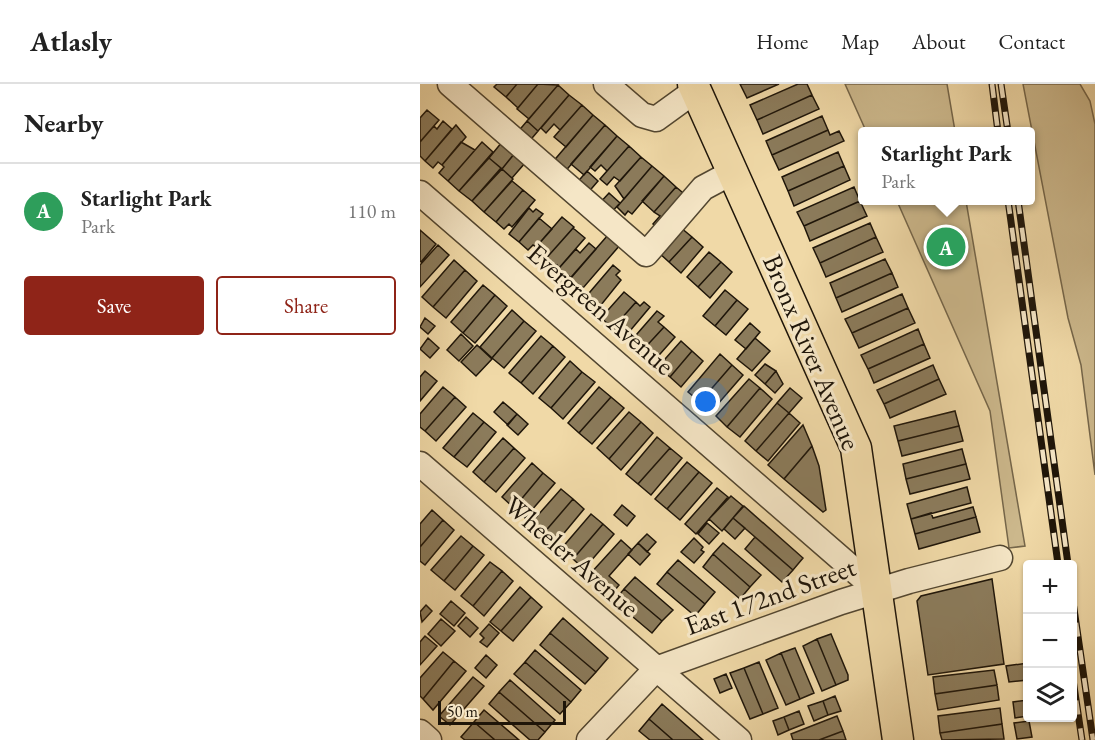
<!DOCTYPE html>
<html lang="en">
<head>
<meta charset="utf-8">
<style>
	:root { --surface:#fff; --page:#f2f2f2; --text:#222; --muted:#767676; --line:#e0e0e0; --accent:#8f2418 }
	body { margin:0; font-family:"EB Garamond",serif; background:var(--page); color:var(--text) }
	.controls { position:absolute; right:18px; bottom:18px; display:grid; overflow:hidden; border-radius:6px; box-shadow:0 2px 4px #0004 }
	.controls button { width:54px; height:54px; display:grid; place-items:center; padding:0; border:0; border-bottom:2px solid var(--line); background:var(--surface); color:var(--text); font:30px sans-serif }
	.scale { position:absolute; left:18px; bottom:15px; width:128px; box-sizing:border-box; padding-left:6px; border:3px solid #1e1509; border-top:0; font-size:16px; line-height:21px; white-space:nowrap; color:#1e1509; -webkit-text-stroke:4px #f5e6c6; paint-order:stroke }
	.you { position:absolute; left:286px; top:318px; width:21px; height:21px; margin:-15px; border:4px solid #fff; border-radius:50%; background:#1a73e8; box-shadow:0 0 0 9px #1a73e833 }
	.badge { display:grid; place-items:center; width:39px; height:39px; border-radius:50%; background:var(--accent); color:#fff; font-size:20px; font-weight:700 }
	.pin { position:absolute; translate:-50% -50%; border:3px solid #fff; box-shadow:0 2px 6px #0006 }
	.popup { position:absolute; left:438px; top:43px; width:177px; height:78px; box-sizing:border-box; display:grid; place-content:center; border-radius:6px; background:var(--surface); filter:drop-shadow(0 2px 4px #0005); font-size:20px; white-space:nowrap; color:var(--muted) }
	.popup b { font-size:22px; color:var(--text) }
	.popup::after { content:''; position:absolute; left:50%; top:100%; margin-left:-12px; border:12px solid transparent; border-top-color:var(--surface) }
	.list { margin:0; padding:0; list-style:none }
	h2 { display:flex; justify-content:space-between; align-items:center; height:78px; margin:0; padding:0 24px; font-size:26px }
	h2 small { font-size:20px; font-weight:400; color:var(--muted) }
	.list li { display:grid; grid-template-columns:39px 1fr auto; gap:18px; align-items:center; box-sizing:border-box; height:96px; padding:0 24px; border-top:2px solid var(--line) }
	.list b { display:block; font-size:22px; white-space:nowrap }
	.list p { margin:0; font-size:20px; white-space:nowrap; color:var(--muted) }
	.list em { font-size:20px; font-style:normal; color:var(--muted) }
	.actions { display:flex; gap:12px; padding:18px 24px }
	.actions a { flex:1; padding:14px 0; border:2px solid var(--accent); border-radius:6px; text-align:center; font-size:21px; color:var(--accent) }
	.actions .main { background:var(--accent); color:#fff }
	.icon { flex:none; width:33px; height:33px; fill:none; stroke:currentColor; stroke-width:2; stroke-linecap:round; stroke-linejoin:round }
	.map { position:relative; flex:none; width:675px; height:656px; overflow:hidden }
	header { display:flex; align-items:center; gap:36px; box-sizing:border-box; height:84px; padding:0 30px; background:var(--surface); border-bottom:2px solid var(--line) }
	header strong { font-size:28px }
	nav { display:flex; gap:33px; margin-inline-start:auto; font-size:21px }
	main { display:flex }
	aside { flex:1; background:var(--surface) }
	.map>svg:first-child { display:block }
	.green { fill:#ccb88c; stroke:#75664a; stroke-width:1.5 }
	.building { fill:#8b7b5b; stroke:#1e1509; stroke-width:1.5 }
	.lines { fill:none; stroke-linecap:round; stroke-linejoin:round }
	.minor-casing { stroke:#524630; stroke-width:27 }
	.major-casing { stroke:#1e1509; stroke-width:33 }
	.minor { stroke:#f5e6c6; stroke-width:24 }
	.major { stroke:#f0d9a7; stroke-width:30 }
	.rail-casing { stroke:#1e1509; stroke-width:7 }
	.rail { stroke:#f5e6c6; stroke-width:4.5; stroke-dasharray:14; stroke-linecap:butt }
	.labels { text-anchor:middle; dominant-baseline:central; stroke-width:6; stroke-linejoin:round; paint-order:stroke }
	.street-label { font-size:27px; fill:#1e1509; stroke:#f5e6c6 }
</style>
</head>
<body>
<header>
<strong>Atlasly</strong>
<nav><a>Home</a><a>Map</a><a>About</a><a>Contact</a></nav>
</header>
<main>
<aside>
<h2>Nearby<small></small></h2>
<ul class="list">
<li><span class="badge" style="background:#2e9e5b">A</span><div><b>Starlight Park</b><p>Park</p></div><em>110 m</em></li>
</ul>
<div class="actions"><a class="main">Save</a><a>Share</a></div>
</aside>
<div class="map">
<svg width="675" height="656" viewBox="0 0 675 656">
	<rect width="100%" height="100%" fill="#f0d9a7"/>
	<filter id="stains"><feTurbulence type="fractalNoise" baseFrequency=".00333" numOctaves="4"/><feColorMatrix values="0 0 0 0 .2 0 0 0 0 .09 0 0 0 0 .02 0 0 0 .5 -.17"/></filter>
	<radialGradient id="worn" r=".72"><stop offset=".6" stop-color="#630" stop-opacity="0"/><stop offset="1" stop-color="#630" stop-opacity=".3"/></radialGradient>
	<!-- green -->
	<path class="green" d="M425 0H527L535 47H446Z
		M603 0H660L670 17 675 40V391L661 281 648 234Z
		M477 117H546L605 462 589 464 570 327Z"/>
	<!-- building -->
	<path class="building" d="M77 0H97L86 13 74 3Z
		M97 0H118L98 24 86 13Z
		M118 0 138 1 109 35 97 25Z
		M320 0H359L327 14Z
		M378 0H387L392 11 337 36 330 21Z
		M138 1 149 11 118 47 107 37Z
		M149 11 162 21 140 46 134 40 126 49 121 44Z
		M392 11 399 25 343 50 337 36Z
		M162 21 173 31 146 63 134 53Z
		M7 26 19 36 0 58V34Z
		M173 31 185 41 143 90 131 80Z
		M402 32 408 46 352 71 346 57Z
		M23 37 32 45 5 77 0 72V58L14 42 17 45Z
		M107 37 118 47 107 60 96 50Z
		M36 41 46 53 22 81 18 78 13 84 5 77Z
		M185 41 197 52 164 91 151 80Z
		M408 46 410 51 419 47 424 57 359 86 352 71Z
		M197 52 209 62 187 87 181 81 175 87 170 83Z
		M41 58 55 66 28 97 19 89 24 83 22 81Z
		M62 58 73 68 39 107 28 97Z
		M82 58 95 69 82 85 69 74Z
		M209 62 221 73 200 97 194 93 187 101 180 95Z
		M418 68 424 82 368 107 362 93Z
		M94 70 105 79 92 94 82 85Z
		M221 73 232 82 204 115 195 102Z
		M69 74 81 84 52 117 39 107Z
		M232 82 244 92 212 130 208 127 205 131 197 123Z
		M424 82 430 96 374 122 368 107Z
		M82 85 93 95 64 128 52 117Z
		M167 87 178 97 166 111 155 101Z
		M244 92 256 103 234 128 222 117Z
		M92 97 103 106 76 138 64 128Z
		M256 103 268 113 240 146 233 140 240 132 234 128Z
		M434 103 440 117 384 142 377 128Z
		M103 106 115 116 92 143 89 140 84 145 76 138Z
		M189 109 200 119 189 131 178 121Z
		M440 117 447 132 390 157 384 142Z
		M109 124 113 128 116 125 123 130 99 158 89 150Z
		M142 133 154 143 122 179 113 171 118 165 116 163Z
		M119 134 132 145 116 163 113 161 108 166 99 158Z
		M450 139 456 153 400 179 393 164Z
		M260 143 272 153 249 178 238 168Z
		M153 144 165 154 139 184 137 181 132 187 122 179Z
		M0 146 16 160 1 178 0 177Z
		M188 151 200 161 163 204 160 201 155 207 146 199Z
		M272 153 283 163 261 189 249 178Z
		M456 153 463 168 406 193 400 179Z
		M169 159 176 165 151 194 148 191 141 200 132 192 156 165 160 169Z
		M18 161 29 171 0 203V181Z
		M289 168 301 178 278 203 267 193Z
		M465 175 472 189 416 214 410 199Z
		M34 176 45 186 13 223 2 213Z
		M301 178 312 188 290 214 278 203Z
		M193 181 200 187 196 191 201 196 177 226 164 215Z
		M45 186 57 197 26 234 13 223Z
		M472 189 478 203 422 228 416 214Z
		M63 201 75 211 43 249 31 238Z
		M305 206 317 216 295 242 283 232Z
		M204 208 216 218 193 244 181 234Z
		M482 210 488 224 432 249 425 235Z
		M75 211 87 222 55 259 43 249Z
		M317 216 328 225 306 251 295 242Z
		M216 218 220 222 224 218 230 223 204 254 193 244Z
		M488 224 495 239 439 264 432 249Z
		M92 226 104 237 72 274 60 263Z
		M237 227 244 232 238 238 244 243 221 268 210 258Z
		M5 234 15 242 8 250 0 243Z
		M104 237 116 247 84 284 72 274Z
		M330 239 340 248 326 265 315 256Z
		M244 243 255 253 233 278 221 268Z
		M498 245 504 260 448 285 441 271Z
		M41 250 53 262 39 277 27 266Z
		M121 252 133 262 101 299 89 289Z
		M8 254 19 264 10 274 0 265Z
		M335 254 350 267 332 287 317 275Z
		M261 257 272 267 250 293 238 283Z
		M504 260 510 274 454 299 448 285Z
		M57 261 72 275 56 292 41 278Z
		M133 262 145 273 113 310 101 299Z
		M272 267 283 277 261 303 250 293Z
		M300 270 312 281 280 318 268 308Z
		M150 277 162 288 131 324 119 314Z
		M345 280 356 287 345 300 335 291Z
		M312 281 323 291 291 328 280 318Z
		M513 281 519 295 464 320 457 306Z
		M5 287 17 297 0 317V293Z
		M356 287 363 300 355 309 345 300Z
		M162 288 175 298 143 335 131 324Z
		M329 295 340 304 307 343 296 332Z
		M519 295 526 310 470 334 464 320Z
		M23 303 35 313 5 347 0 343V330Z
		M179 303 191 313 159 349 148 339Z
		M340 304 352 315 320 353 307 343Z
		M370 304 382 314 369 329 357 319Z
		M35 313 46 323 16 357 5 347Z
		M191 313 204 324 172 360 159 349Z
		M83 318 97 330 88 341 74 328Z
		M357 319 369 329 336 367 325 357Z
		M535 327 539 342 478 357 474 342Z
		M209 328 221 338 189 375 177 364Z
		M53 329 64 338 34 373 23 364Z
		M369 329 380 339 348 377 336 367Z
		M97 330 108 340 98 351 87 341Z
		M64 338 76 348 47 383 34 373Z
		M221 338 233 349 201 386 189 375Z
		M383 341 392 362 364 395 348 381Z
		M539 342 543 357 482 372 478 357Z
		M237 353 250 364 218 400 206 390Z
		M83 354 94 364 64 398 53 388Z
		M392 362 399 382 406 426 403 428 364 395Z
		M94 364 105 374 76 408 64 398Z
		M250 364 262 374 231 411 218 400Z
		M542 365 546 380 486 395 483 380Z
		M267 378 279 388 247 425 235 415Z
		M112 379 123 389 94 424 82 413Z
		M546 380 550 395 490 410 486 395Z
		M279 388 292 399 260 436 247 425Z
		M123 389 135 399 105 434 94 424Z
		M547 403 551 419 491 435 487 420Z
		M297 404 308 413 276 450 265 440Z
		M141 405 153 415 123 450 111 439Z
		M311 412 323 422 302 447 289 435Z
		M153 415 164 425 135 460 123 450Z
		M202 421 215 432 207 442 194 431Z
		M324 422 383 474 373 486 313 434Z
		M553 423 556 433 495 450 491 435 511 429 513 434Z
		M12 426 23 436 0 463V440Z
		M171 430 183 440 153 475 141 465Z
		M556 433 560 448 499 465 495 450Z
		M313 434 325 444 315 455 304 445Z
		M23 436 34 446 5 481 0 477V463Z
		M287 439 299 449 289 460 278 450Z
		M183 440 194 450 164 485 153 475Z
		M227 450 236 458 227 468 218 459Z
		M41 452 53 462 24 497 11 486Z
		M335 453 373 486 362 498 325 465Z
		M274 454 283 463 281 466 284 468 274 479 261 468Z
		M201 456 212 466 189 492 199 501 191 511 170 490Z
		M218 459 230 470 220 481 208 470Z
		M303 459 341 491 330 503 293 470Z
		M53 462 64 471 35 506 24 497Z
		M293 470 330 503 320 515 283 483Z
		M258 476 295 508 285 520 247 488Z
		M70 478 82 487 53 522 41 512Z
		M82 487 93 497 64 532 53 522Z
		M247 488 285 520 275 532 237 500Z
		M215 493 253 526 242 537 204 505Z
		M572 495 584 580 508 591 497 517 501 512Z
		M100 503 111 513 81 547 70 538Z
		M204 505 242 537 232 549 194 517Z
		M111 513 122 523 93 557 81 547Z
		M31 517 45 529 34 542 20 530Z
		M6 521 12 527 2 538 0 528Z
		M46 533 58 544 50 553 38 542Z
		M143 534 188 574 176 588 130 549Z
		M21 535 35 547 21 562 8 550Z
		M69 540 79 549 67 563 60 558 64 554 60 550Z
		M130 549 176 588 165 600 120 561Z
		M411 550 428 591V596L416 601 397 555Z
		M5 552 17 562 0 581V558Z
		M397 555 416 601 402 607 383 562Z
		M375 564 394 609 380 615 361 569Z
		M115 566 161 606 151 618 105 578Z
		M23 568 34 577 3 615 0 612V594Z
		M361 569 380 615 366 621 346 576Z
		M66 571 77 581 66 594 55 584Z
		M34 577 46 587 13 626 3 615Z
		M105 578 151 618 140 630 94 590Z
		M339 578 358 624 343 630 324 584Z
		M608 579V596L589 598 586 582Z
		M324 584 343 630 330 635 310 589Z
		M574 586 577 601 515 610 513 593Z
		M306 590 312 604 300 609 294 595Z
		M53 593 64 602 30 641 19 632Z
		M90 596 135 636 125 648 79 608Z
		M577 601 579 616 518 626 515 610Z
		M79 608 125 648 118 656H110L69 620Z
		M415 612 421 627 408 631 403 617Z
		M608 616V632L595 634 593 618Z
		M403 617 408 631 394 637 388 622Z
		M242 620 283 656H253L229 635Z
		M580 624 582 640 520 649 518 632Z
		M64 626 99 656H75L54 638Z
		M379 627 384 640 369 646 364 633Z
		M417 632 423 647 399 656H373L371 650Z
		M364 633 369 646 358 651 353 637Z
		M229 635 253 656H230L219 647Z
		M609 637 612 653 597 655 594 639Z
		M54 638 75 656H45L41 653Z
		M582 640 584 655 522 656 520 649Z
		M423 647 426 656H399Z"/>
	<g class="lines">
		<!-- minor casing -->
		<g class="minor-casing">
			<path id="minor" d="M30 0 226 170 283 104 313 88
				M186 0 222 31 236 35 276 6
				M0 109 457 506
				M0 380 319 656
				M0 648 9 656
				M169 656 236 585 421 518 489 497 580 474"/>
		</g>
		<!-- major casing -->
		<g class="major-casing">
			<path id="major" d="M273 0 436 364 478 656"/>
		</g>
		<!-- minor -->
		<use href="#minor" class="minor"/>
		<!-- major -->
		<use href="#major" class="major"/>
		<!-- rail casing -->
		<g class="rail-casing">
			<path id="rail" d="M572 0 578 48
				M581 0 588 48
				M588 116 638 480
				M598 116 648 480
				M652 511 673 656
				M652 589 662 656"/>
		</g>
		<!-- rail -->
		<use href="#rail" class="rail"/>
	</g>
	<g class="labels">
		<!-- street labels -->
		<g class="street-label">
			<text transform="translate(181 225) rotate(41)">Evergreen Avenue</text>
			<text transform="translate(392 268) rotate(67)">Bronx River Avenue</text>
			<text transform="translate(152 472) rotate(41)">Wheeler Avenue</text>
			<text transform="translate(350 512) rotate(-20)">East 172nd Street</text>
		</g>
	</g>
	<rect width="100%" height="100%" filter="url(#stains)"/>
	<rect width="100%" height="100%" fill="url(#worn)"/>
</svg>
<div class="controls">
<button>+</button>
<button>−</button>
<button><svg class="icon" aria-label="layers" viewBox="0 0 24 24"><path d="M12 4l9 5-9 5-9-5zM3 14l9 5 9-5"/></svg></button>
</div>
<div class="scale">50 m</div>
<div class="you"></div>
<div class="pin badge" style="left:526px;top:163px;background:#2e9e5b">A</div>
<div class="popup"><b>Starlight Park</b>Park</div>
</div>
</main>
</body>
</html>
